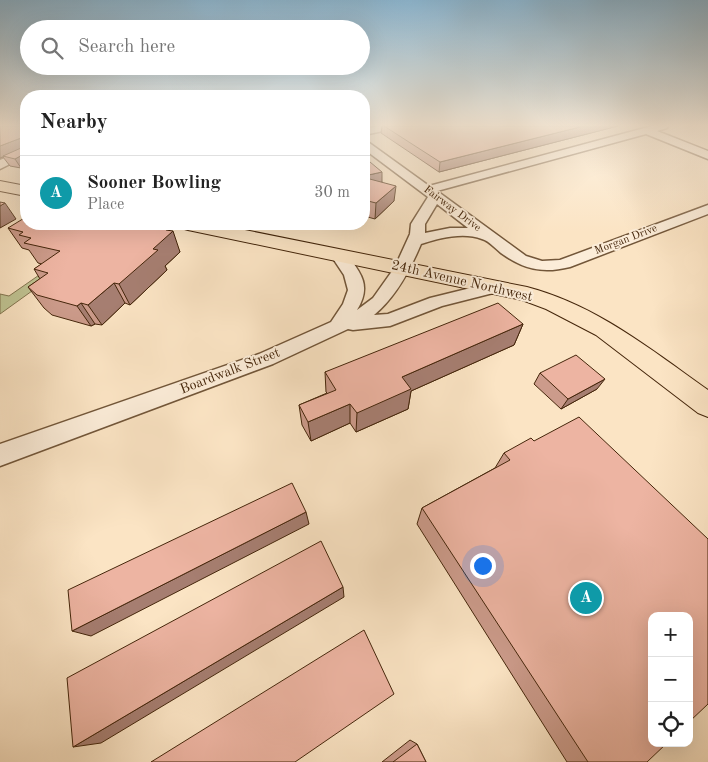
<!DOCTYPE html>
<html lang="en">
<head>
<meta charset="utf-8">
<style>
	:root { --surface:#fff; --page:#f6f6f6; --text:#222; --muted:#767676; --line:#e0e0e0; --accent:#8f2418 }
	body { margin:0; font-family:"Old Standard TT",serif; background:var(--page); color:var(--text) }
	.controls { position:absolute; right:15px; bottom:15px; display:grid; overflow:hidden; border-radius:10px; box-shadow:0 5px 20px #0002 }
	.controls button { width:45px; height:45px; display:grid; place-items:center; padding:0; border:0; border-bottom:1px solid var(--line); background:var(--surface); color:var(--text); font:25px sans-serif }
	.you { position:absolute; left:482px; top:565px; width:18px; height:18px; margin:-12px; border:4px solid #fff; border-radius:50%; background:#1a73e8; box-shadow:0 0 0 8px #1a73e833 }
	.badge { display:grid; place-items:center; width:32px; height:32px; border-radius:50%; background:var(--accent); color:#fff; font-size:16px; font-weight:700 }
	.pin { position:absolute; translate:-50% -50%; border:2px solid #fff; box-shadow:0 1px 5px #0006 }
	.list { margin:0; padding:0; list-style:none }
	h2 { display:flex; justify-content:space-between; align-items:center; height:65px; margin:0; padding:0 20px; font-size:21px }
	h2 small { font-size:16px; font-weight:400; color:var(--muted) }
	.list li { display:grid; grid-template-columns:32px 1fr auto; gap:15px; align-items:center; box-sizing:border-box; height:75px; padding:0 20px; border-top:1px solid var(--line) }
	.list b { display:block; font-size:19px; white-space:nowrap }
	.list p { margin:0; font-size:16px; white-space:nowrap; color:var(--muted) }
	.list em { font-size:16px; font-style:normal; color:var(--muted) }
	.icon { flex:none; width:28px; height:28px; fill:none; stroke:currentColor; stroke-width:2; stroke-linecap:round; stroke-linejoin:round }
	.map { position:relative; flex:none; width:708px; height:762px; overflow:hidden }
	.search { position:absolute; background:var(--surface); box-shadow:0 5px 20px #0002; left:20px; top:20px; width:350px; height:55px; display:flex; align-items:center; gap:12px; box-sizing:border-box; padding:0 18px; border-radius:28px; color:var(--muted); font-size:19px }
	.panel { position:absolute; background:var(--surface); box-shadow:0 5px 20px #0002; left:20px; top:90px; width:350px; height:140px; border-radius:20px }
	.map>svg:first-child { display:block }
	.green { fill:#c0c493; stroke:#82754f }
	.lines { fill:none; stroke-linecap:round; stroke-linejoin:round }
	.minor-casing { stroke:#725639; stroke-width:3 }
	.major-casing { stroke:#45260b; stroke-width:2 }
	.minor { fill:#fcedd9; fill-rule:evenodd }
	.major { fill:#fbe4c4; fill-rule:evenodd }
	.wall { fill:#cc9b8b; stroke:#45260b }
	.shaded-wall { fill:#a67e71; stroke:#45260b }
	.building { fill:#edb4a2; stroke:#45260b }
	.labels { text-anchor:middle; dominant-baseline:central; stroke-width:4; stroke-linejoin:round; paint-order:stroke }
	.far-street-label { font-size:11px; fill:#45260b; stroke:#fcedd9 }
	.street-label { font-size:14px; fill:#45260b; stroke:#fcedd9 }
</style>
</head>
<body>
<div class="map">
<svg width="708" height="762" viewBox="0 0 708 762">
	<rect width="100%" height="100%" fill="#fbe4c4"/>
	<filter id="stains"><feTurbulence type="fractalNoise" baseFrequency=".004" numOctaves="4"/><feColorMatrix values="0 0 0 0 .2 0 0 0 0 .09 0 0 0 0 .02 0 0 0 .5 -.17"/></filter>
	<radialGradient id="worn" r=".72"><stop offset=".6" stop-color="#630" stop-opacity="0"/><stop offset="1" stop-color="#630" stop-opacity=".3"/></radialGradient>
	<!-- green -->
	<path class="green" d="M111 225 121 227 0 314V294L9 296Z"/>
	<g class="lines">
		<!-- minor casing -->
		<g class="minor-casing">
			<path id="minor" d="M379 126H398L397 128 364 135V129Z
				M652 126H668L667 128 657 131 708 151V159L646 134 437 191 526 256 542 261 560 260 708 205V214L570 267C542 274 523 269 501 253 495 248 489 241 482 239 463 232 440 238 421 244 410 270 396 297 374 315L388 314 430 298 495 282 501 283 504 287 501 291 442 306 390 326 353 330 348 329 273 364 0 466V444L259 354 331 322 343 304 348 290 344 275 330 254 332 251H344C359 271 373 284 357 310L373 298 395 267 410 234 411 224 428 197 364 149V141L368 142 429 186ZM437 204 468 228H450L425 233V224Z
				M26 149V156L0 169V160Z"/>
		</g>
		<!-- major casing -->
		<g class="major-casing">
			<path id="major" d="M0 181 26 186V196L0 191Z
				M179 224H215L527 287C596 305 650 349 708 390V417L698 413 596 335 546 309 522 300 188 230 181 228Z"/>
		</g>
		<!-- minor -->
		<use href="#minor" class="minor"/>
		<!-- major -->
		<use href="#major" class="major"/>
	</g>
	<!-- wall -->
	<path class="wall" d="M26 126V166L21 168 10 166 3 157 0 158Z
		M382 126H618L439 172 381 133Z
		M364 157 382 182 394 201 375 219 364 216Z
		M311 224H344L340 229Z
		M8 228H167L180 252 165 266 167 270 130 305 125 303 102 325 95 324 91 326 52 315 44 308 28 287 40 279 34 269 42 264 38 263 29 250 22 248Z
		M523 324 514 345 411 391 408 409 356 432 350 423 311 441 302 425 299 405 327 393 326 392 325 372Z
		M540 373 597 389 561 409 534 384Z
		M534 441 647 762H567L417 524 422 508 495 468 504 453Z
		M410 740 417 744 426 762H382Z"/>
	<!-- shaded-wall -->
	<path class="shaded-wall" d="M584 126H618L439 172 440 162Z
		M21 138 26 147 0 158V146Z
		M26 153V166L21 168 15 159Z
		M382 172V182L364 186V176Z
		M396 186 394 201 375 219 376 203Z
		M5 203 16 219 0 228V206Z
		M340 224H344L340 229Z
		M167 228 170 234 173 231 180 252 165 266 167 270 130 305 119 284 153 249Z
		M114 283 125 303 102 325 88 305Z
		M81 303 95 324 91 326 77 306Z
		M523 324 514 345 411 391 408 409 356 432 357 413 402 377Z
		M605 379 597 389 561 409 568 399Z
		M350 404V423L311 441 308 422Z
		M306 512 309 524 91 636 72 631Z
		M343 587 344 597 101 743 73 747Z"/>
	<!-- building -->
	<path class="building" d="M0 126H26V153L15 159 3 156 21 148V138L0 146Z
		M384 126H584L440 162Z
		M364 157 382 172 364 176Z
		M366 178 396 186 376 203 364 200V180Z
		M0 202 5 203 0 206Z
		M26 217V224H150L167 228 166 230 173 231 153 249 158 250 119 284 114 283 88 305 81 303 77 306 37 295 28 287 48 273 34 269 60 251 24 243 31 238 19 235 23 232 8 228Z
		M498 303 523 324 402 377 411 389 357 413 350 404 308 422 299 405 336 390 325 372Z
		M576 355 605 379 568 399 540 373Z
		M579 417 708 539V704L689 722V616H652V743H667L647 762H588L422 508 510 460 504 453 531 438 534 441Z
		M292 483 306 512 72 631 68 590Z
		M321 541 343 587 73 747 67 678Z
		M364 630 394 694 295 762H151Z
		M417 744 426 762H393Z"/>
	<!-- sky -->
	<linearGradient id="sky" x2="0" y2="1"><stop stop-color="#8bb8d5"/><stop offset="0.54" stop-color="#fdf3e4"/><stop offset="1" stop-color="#fdf3e4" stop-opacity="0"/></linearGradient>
	<rect width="708" height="232" fill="url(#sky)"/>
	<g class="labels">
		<!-- far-street labels -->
		<g class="far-street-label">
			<text transform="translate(452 209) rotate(37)">Fairway Drive</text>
			<text transform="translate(626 240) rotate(-21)">Morgan Drive</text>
		</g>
		<!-- street labels -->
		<g class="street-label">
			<text transform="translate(462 281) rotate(13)">24th Avenue Northwest</text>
			<text transform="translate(230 371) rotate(-21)">Boardwalk Street</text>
		</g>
	</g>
	<rect width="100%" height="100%" filter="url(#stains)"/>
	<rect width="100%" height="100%" fill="url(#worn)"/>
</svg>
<div class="controls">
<button>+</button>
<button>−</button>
<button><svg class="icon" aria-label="locate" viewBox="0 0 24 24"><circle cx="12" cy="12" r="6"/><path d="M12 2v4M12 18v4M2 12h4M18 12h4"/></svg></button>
</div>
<div class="you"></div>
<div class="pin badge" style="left:586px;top:598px;background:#0f9aa8">A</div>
<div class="search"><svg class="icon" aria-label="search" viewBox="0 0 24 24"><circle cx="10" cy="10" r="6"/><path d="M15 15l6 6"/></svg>Search here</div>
<section class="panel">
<h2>Nearby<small></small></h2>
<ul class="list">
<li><span class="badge" style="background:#0f9aa8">A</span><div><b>Sooner Bowling</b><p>Place</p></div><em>30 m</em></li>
</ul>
</section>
</div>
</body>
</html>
